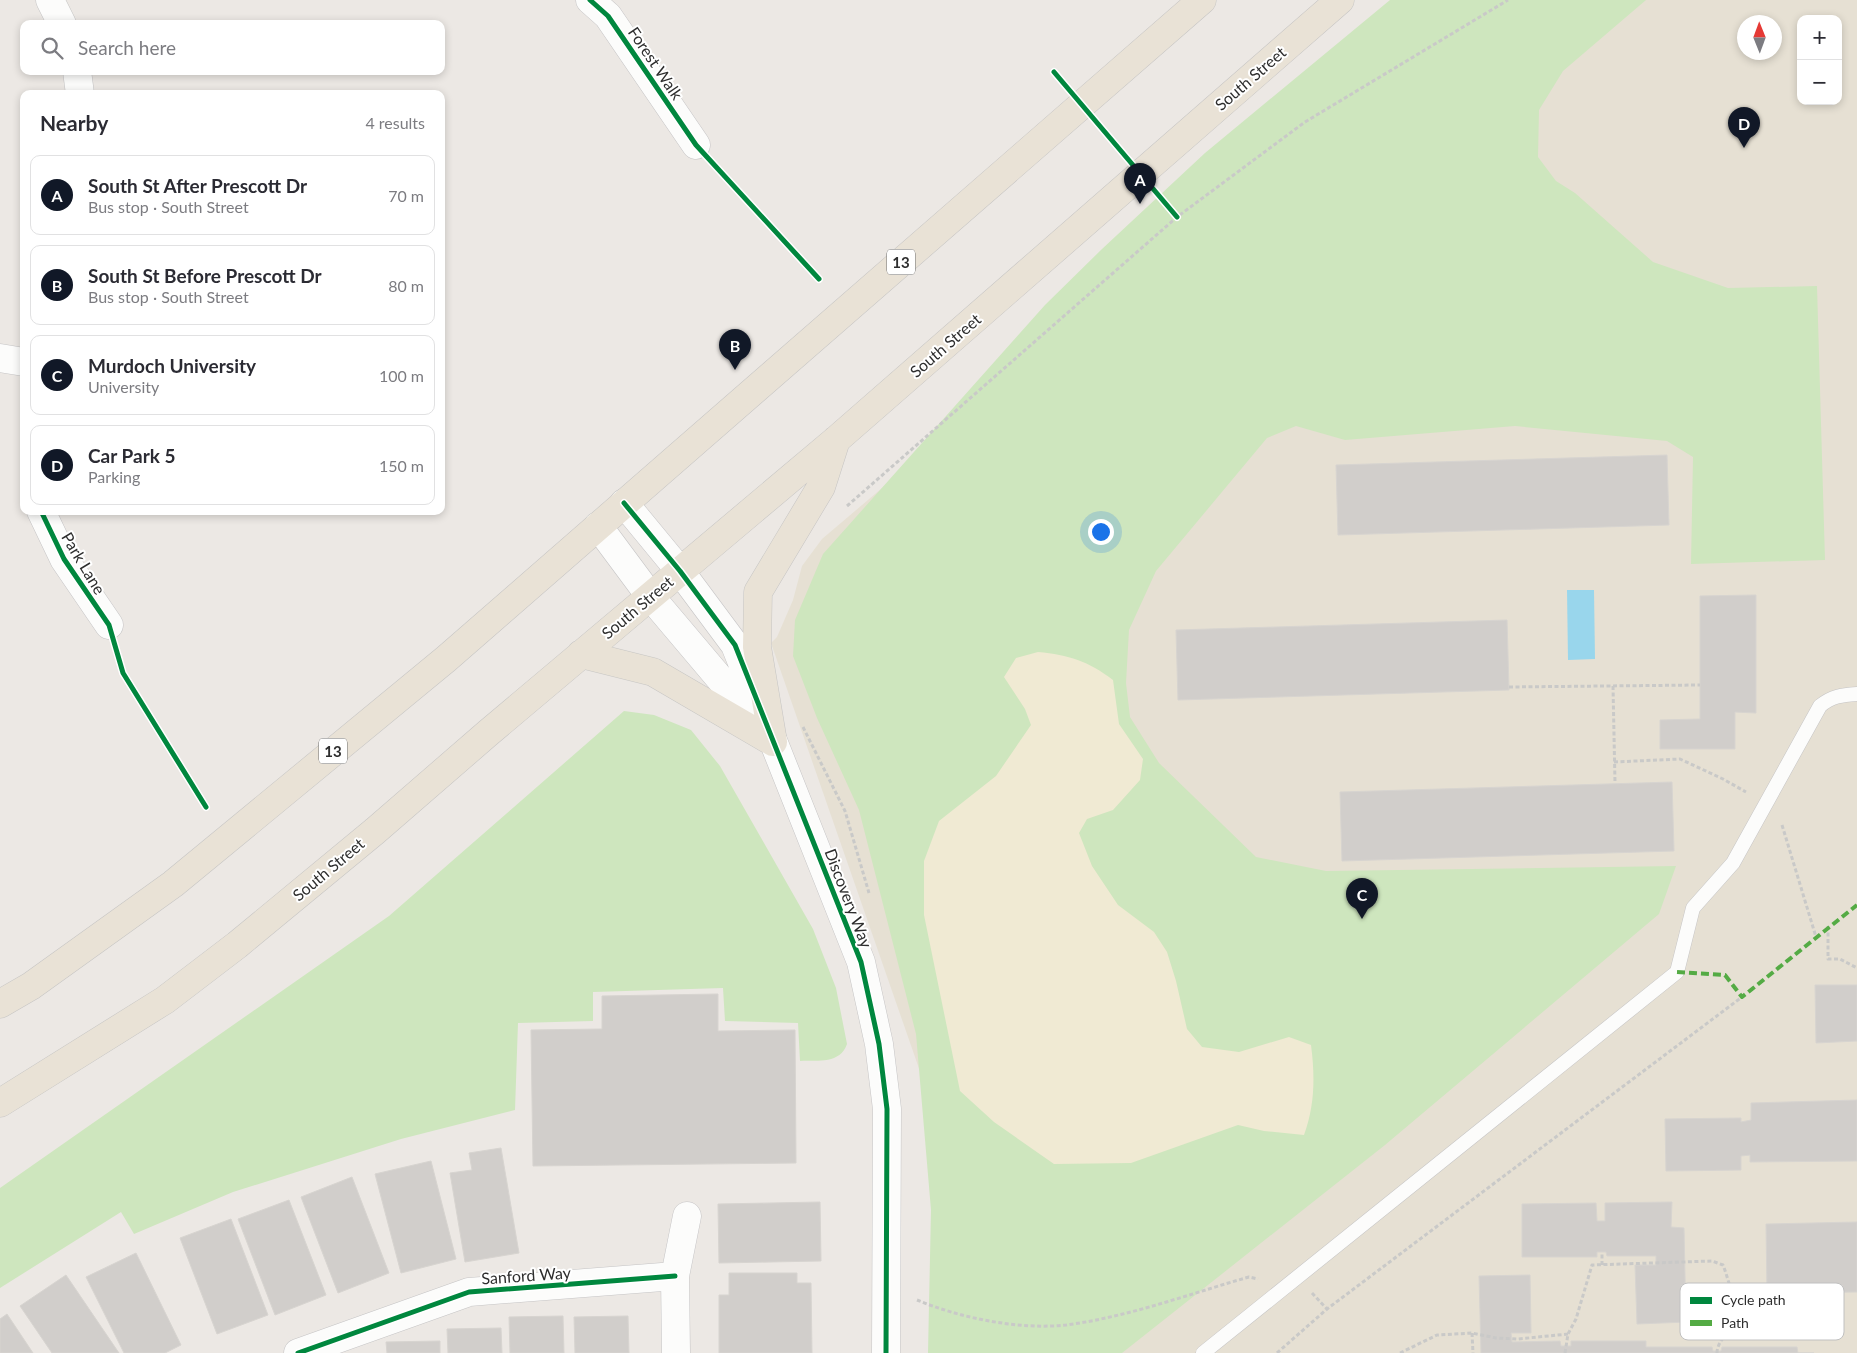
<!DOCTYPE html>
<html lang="en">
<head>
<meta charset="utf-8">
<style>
	:root { --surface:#fff; --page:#f7f7f7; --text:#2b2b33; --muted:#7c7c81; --line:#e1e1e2; --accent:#111827 }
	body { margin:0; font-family:Lato,sans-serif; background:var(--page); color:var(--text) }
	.controls { position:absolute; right:15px; top:15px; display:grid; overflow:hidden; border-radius:10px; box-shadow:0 2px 8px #0003 }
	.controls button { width:45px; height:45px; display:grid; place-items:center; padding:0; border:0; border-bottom:1px solid var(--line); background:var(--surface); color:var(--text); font:25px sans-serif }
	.compass { position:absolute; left:1737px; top:15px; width:45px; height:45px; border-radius:50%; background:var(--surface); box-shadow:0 2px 8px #0003; rotate:359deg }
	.you { position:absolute; left:1100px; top:531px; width:18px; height:18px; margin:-12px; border:4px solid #fff; border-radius:50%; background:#1a73e8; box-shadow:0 0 0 8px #1a73e833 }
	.badge { display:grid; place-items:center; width:32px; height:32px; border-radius:50%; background:var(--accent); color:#fff; font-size:16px; font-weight:700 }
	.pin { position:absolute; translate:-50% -41px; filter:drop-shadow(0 1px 2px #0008) }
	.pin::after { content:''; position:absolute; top:26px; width:18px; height:15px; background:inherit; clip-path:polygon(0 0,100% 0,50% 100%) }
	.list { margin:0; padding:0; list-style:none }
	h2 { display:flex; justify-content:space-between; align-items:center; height:65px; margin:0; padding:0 20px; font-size:21px }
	h2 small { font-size:16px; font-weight:400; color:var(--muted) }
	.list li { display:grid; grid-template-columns:32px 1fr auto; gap:15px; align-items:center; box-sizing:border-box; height:80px; margin:0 10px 10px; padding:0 10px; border:1px solid var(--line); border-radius:10px }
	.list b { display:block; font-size:19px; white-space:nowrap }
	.list p { margin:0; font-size:16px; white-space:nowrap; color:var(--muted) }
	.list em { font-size:16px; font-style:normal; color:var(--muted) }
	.icon { flex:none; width:28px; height:28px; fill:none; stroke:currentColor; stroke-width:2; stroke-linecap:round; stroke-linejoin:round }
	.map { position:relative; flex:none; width:1857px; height:1353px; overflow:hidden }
	.search { position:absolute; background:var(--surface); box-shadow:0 2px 8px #0003; left:20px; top:20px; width:425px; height:55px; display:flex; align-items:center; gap:12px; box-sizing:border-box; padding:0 18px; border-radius:10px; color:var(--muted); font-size:19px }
	.panel { position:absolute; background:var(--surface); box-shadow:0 2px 8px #0003; left:20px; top:90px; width:425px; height:425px; border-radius:10px }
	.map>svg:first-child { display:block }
	.education { fill:#e6e0d3; fill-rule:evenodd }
	.green { fill:#cee6be }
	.sand { fill:#f0ead3 }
	.water { fill:#99d6ec }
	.building { fill:#d1cecb; stroke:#d7d4d0 }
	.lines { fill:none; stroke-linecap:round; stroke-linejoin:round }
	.service-casing { stroke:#c5c4c5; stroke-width:15 }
	.minor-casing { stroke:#c5c4c5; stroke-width:29 }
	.trunk-casing { stroke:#c6c5c4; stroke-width:29 }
	.path { stroke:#c9c9c8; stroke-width:3; stroke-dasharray:4 2.5; stroke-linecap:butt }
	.service { stroke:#fcfcfb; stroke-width:14 }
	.minor { stroke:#fcfcfb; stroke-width:28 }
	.trunk { stroke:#e9e2d6; stroke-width:28 }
	.quiet { stroke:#54ab44; stroke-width:4; stroke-dasharray:8 4; stroke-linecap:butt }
	.cycleway-casing { stroke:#fff; stroke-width:8 }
	.cycleway { stroke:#00873e; stroke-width:5 }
	.labels { text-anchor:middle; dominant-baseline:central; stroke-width:4; stroke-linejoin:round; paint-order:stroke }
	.shield { fill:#fff; stroke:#6d6d6d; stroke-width:1 }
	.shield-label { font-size:15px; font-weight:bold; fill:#2e2e2e }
	.street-label { font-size:16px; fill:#2e2e2e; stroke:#fff }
	.key { fill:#fff; stroke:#c0c0c0; stroke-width:1 }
	.key-label { font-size:14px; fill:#2e2e2e }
</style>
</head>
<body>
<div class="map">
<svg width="1857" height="1353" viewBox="0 0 1857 1353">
	<rect width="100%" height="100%" fill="#ece8e4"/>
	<!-- education -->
	<path class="education" d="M1528 0H1857V1353H958L963 1195 771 643 777 637 793 600 802 566 822 539 1014 376ZM1801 19H1838V101H1801ZM1744 22H1774V52H1744Z"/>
	<!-- green -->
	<path class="green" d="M1390 0H1646L1563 71 1539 110 1538 157 1556 181 1575 193 1653 262 1728 288 1817 286 1825 560 1691 564 1693 457 1667 441 1515 426 1345 440 1296 426 1267 438 1156 571 1129 630 1126 683 1130 717 1159 763 1256 857 1326 871 1676 866 1659 914 1385 1145 1122 1353H928L931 1210 916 1034 859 810 817 718 793 656 795 620 823 554 1045 305 1102 249 1205 153Z
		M624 711 654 715 691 730 720 766 813 929 836 988 847 1044C840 1064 819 1060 800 1061L798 1023 725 1021 723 988 593 992V1021L518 1023 515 1110 401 1139 233 1192 134 1234 121 1212 0 1288V1188L389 916Z"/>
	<!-- sand -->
	<path class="sand" d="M1038 652C1069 655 1088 661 1113 680L1119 724 1143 759 1140 780 1113 810 1087 819 1079 833 1092 866 1118 905 1154 932 1167 952 1176 981 1187 1029 1202 1047 1239 1052 1289 1037 1311 1045C1315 1076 1315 1105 1304 1135L1264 1131 1238 1125 1131 1163 1054 1164 994 1122 960 1091 924 915V861L939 821 996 776 1031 725 1025 709 1004 677 1016 658Z"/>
	<!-- water -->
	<path class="water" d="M1567 590H1594L1595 659 1568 660Z"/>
	<!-- building -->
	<path class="building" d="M1667 455 1669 525 1338 535 1336 465Z
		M1756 595V713L1735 712V749H1660V720L1700 719V596Z
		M1507 620 1509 690 1178 700 1176 630Z
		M1672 782 1674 851 1342 861 1340 792Z
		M1815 985H1857V1041L1816 1043Z
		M718 994V1031L795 1030 796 1163 533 1166 531 1030 602 1029V996Z
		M1857 1100V1161L1750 1162V1155L1741 1156V1170L1666 1171 1665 1119 1741 1118V1122L1751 1120V1103Z
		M501 1148 519 1253 465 1262 450 1173 472 1170 469 1153Z
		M431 1161 456 1259 401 1273 375 1174Z
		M352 1177 389 1273 338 1293 301 1197Z
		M289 1200 326 1295 275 1315 238 1219Z
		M820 1202 821 1261 719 1263 718 1204Z
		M1672 1202 1671 1227 1684 1228 1686 1322 1637 1324 1635 1265H1656V1256H1607L1606 1252H1597V1257H1522V1204L1596 1203 1597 1221H1605V1203Z
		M231 1219 268 1315 217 1334 180 1238Z
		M1857 1222V1292L1767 1293 1766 1224Z
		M136 1253 181 1345 165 1353H124L86 1277Z
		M729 1273H797V1283H811L812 1353H719V1295H729Z
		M66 1275 119 1353H52L20 1306Z
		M1530 1275 1531 1333H1511L1512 1342 1560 1341 1561 1346H1571V1341H1646V1347H1712L1713 1351H1721L1722 1347H1797L1798 1353H1814H1481L1479 1276Z
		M7 1314 33 1353H0V1319Z
		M563 1316 564 1353H510L509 1317Z
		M628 1316 629 1353H575L574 1317Z
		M501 1328 502 1353H448L447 1329Z
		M440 1341V1353H387L386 1342Z"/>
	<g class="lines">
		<!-- service casing -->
		<g class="service-casing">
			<path id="service" d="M1203 1353 1677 972 1693 908 1733 863 1820 706C1832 696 1842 695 1857 694"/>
		</g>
		<!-- minor casing -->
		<g class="minor-casing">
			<path id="minor" d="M50 0 62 24
				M590 0 608 16 696 145
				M77 71 80 94
				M0 358 24 362
				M624 503 680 571 735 645 861 962 879 1044 887 1109 886 1353
				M41 511 64 559 109 625
				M598 526 650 596 759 725
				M298 1353 469 1292 675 1276
				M676 1353 675 1276 687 1216"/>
		</g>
		<!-- trunk casing -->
		<g class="trunk-casing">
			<path id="trunk" d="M581 654 653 672 773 742
				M773 742 757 647 758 592 821 487 836 440
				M0 1004 31 986 173 884 446 659 1202 0
				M0 1103 165 1000 237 945 375 831 488 733 836 440 1340 0"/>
		</g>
		<!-- path -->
		<path class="path" d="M847 506 1177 217 1305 122 1508 0
			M1613 686 1615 783
			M1509 687 1700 685
			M803 727 845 811 869 893
			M1614 762 1680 759 1723 779 1746 792
			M1782 825 1816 937
			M1828 926V959H1840L1857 968
			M1602 1265V1252
			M1312 1293 1327 1309
			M917 1300C960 1318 1019 1330 1066 1325 1128 1317 1189 1294 1249 1277L1258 1279
			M1472 1333 1473 1353
			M1277 1353 1327 1309 1742 997
			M1400 1353 1437 1335 1472 1333 1496 1338 1518 1339 1568 1334
			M1565 1353 1568 1334 1576 1319 1592 1265 1712 1261 1723 1265C1732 1288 1729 1302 1758 1309
			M1717 1353C1717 1331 1760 1311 1773 1293"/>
		<!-- service -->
		<use href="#service" class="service"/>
		<!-- minor -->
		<use href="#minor" class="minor"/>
		<!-- trunk -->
		<use href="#trunk" class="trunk"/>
		<!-- quiet -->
		<path class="quiet" d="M1677 972 1725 975 1742 997 1857 905"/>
		<!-- cycleway casing -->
		<g class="cycleway-casing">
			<path id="cycleway" d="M590 0 608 16 696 145 819 279
				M1054 72 1177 217
				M624 503 680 571 735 645 861 962 879 1044 887 1109 886 1353
				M41 511 64 559 109 625 123 673 206 807
				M298 1353 469 1292 675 1276"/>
		</g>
		<!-- cycleway -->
		<use href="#cycleway" class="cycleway"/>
	</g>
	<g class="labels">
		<!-- shield labels -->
		<g class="shield">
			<rect x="887" y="249.5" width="28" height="25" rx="4"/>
			<rect x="319" y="738.5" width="28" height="25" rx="4"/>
		</g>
		<g class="shield-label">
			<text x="901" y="262">13</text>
			<text x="333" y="751">13</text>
		</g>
		<!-- street labels -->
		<g class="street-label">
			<text transform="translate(656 63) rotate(56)">Forest Walk</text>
			<text transform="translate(1250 78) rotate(-41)">South Street</text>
			<text transform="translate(945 345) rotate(-41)">South Street</text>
			<text transform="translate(84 563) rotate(59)">Park Lane</text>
			<text transform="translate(637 607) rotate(-40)">South Street</text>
			<text transform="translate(328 869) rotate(-40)">South Street</text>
			<text transform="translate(849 898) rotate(69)">Discovery Way</text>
			<text transform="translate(526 1275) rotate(-4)">Sanford Way</text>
		</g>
	</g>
	<!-- legend -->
	<rect x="1680" y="1283" width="164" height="57" rx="8" class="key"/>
	<rect x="1690" y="1297" width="22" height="7" fill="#00873e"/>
	<rect x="1690" y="1320" width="22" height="6" fill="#54ab44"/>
	<g class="key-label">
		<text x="1721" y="1305">Cycle path</text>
		<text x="1721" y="1328">Path</text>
	</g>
</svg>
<div class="controls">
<button>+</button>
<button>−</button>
</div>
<svg class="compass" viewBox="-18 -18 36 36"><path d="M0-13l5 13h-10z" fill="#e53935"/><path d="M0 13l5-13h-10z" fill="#7c7c81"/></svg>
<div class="you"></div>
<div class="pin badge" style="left:1140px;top:204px">A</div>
<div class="pin badge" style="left:735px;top:370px">B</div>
<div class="pin badge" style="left:1362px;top:919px">C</div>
<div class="pin badge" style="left:1744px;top:148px">D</div>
<div class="search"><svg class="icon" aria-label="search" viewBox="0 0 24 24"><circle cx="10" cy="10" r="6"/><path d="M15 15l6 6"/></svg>Search here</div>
<section class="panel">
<h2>Nearby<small>4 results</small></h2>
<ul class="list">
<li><span class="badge">A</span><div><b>South St After Prescott Dr</b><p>Bus stop · South Street</p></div><em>70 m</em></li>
<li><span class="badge">B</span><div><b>South St Before Prescott Dr</b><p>Bus stop · South Street</p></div><em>80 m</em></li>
<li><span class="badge">C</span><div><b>Murdoch University</b><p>University</p></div><em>100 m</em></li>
<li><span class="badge">D</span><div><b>Car Park 5</b><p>Parking</p></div><em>150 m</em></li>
</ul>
</section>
</div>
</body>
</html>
